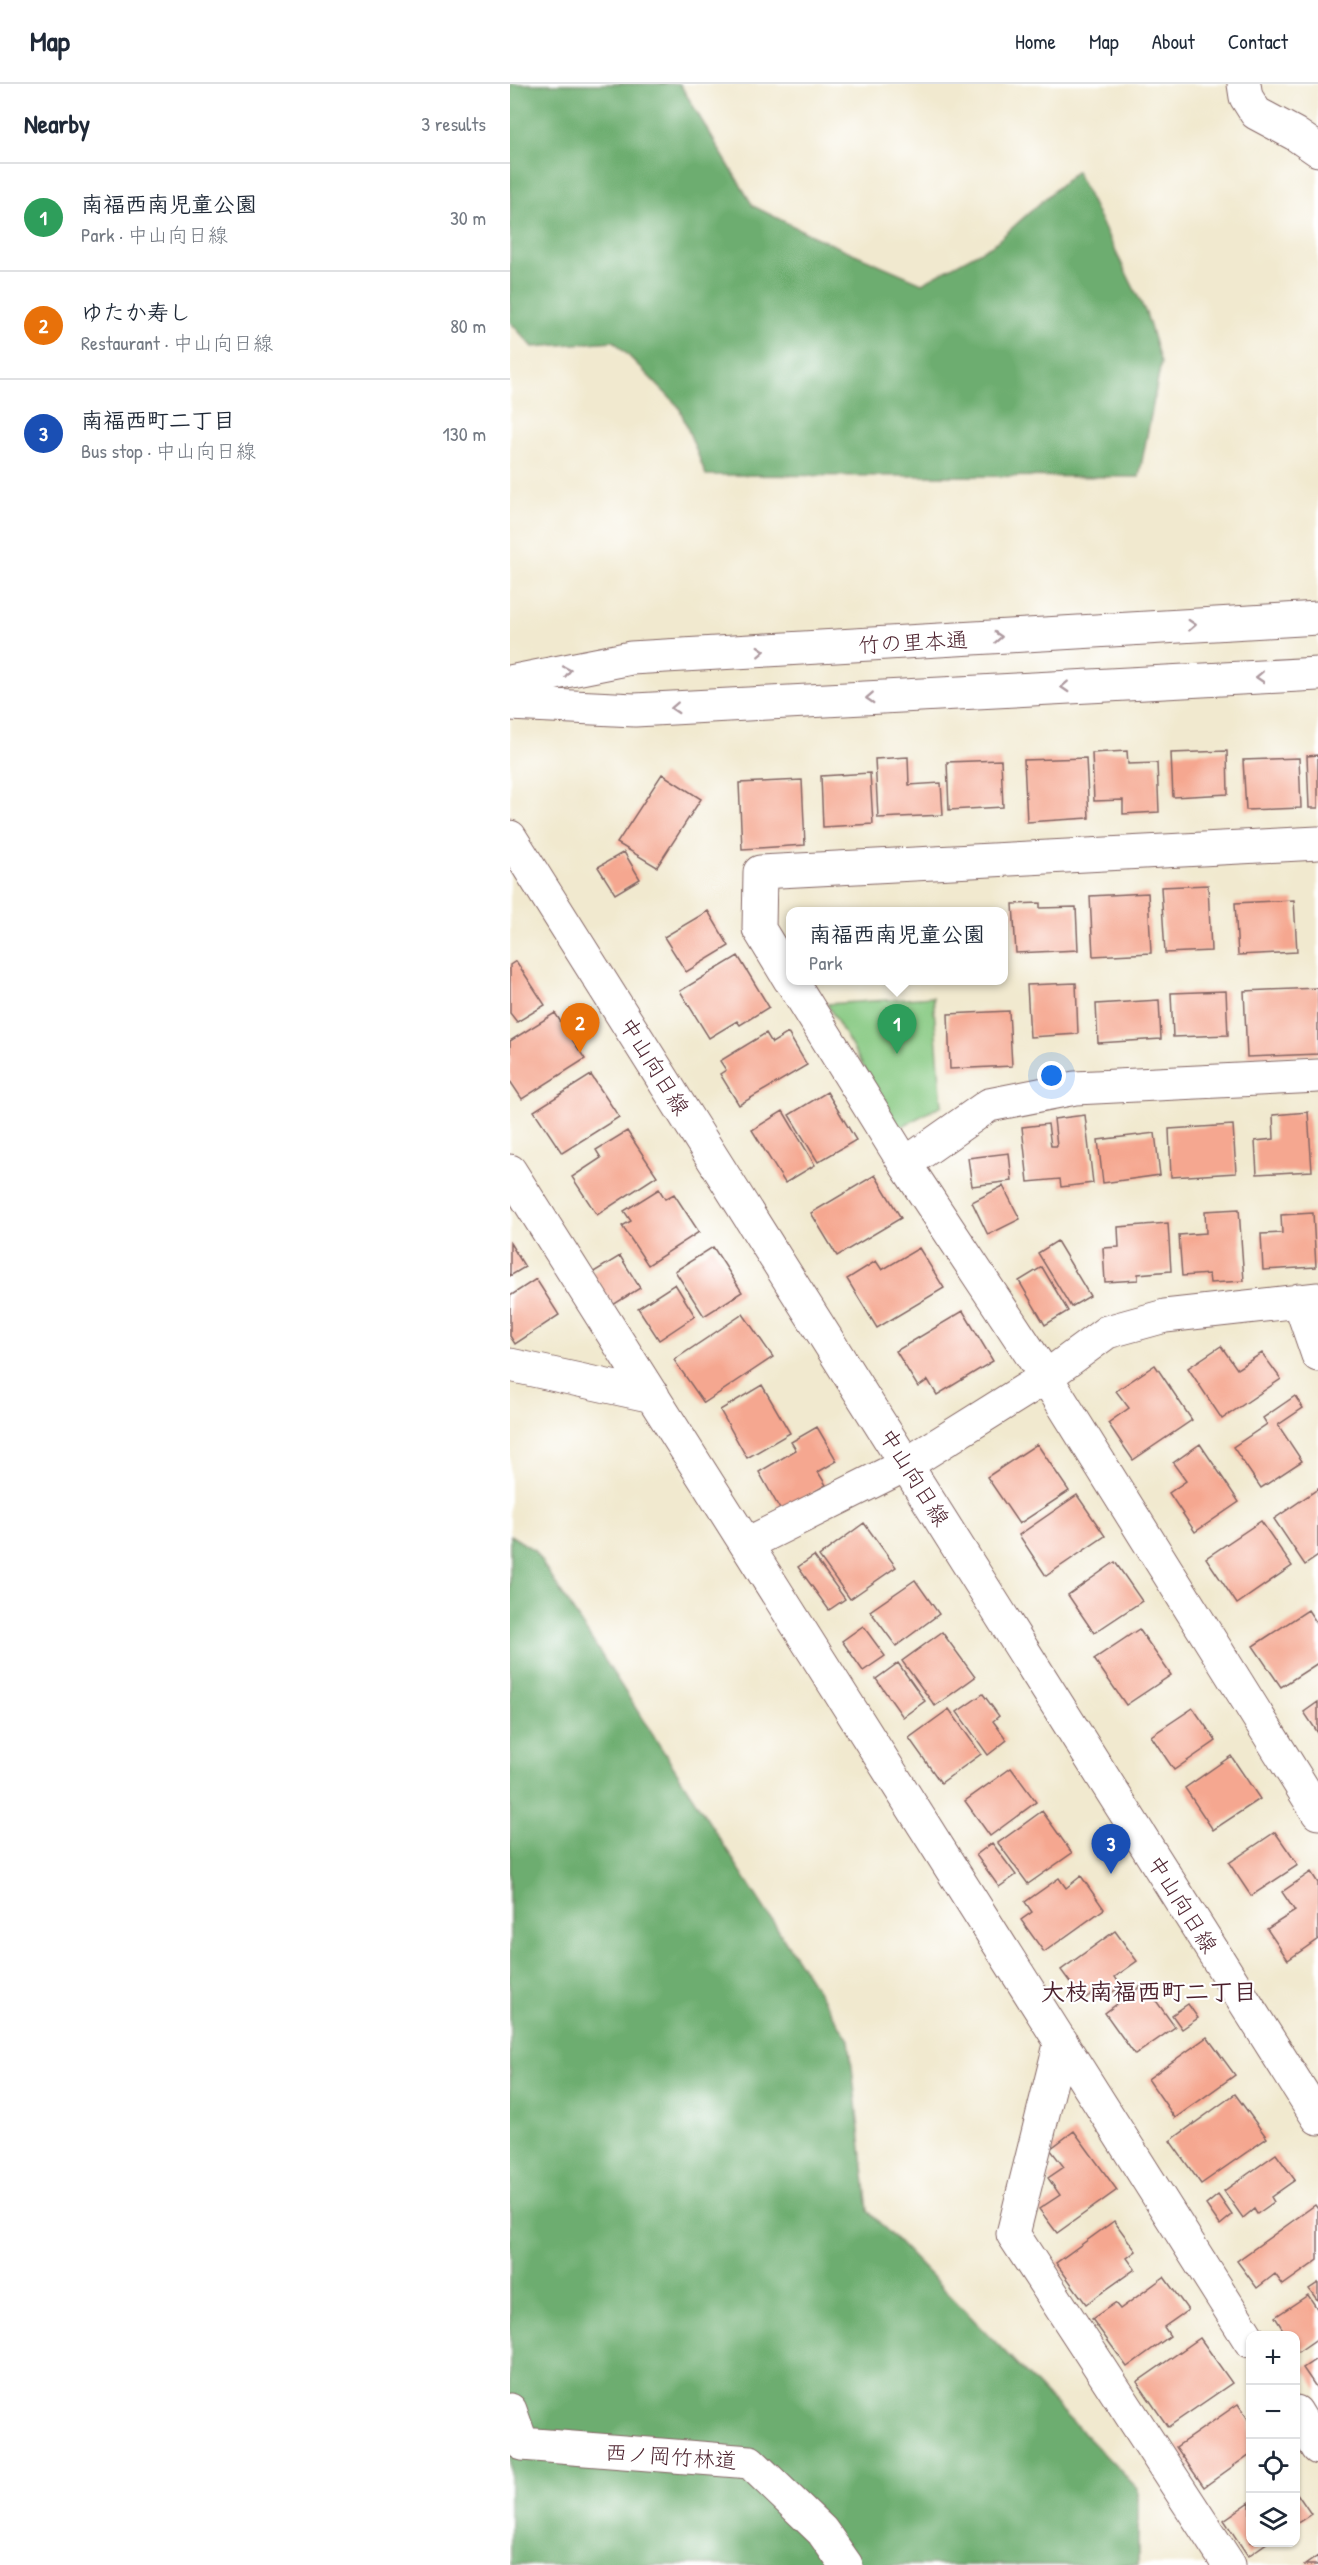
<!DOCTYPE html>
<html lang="en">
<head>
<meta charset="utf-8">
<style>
	:root { --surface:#fff; --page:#f6f6f7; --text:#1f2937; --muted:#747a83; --line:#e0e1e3; --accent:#c8321e }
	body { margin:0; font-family:"Patrick Hand","Klee One",sans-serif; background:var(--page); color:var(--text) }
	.controls { position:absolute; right:18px; bottom:18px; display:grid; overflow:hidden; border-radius:12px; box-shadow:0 2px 4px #0004 }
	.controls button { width:54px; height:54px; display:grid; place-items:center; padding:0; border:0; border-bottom:2px solid var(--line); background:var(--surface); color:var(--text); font:30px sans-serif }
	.you { position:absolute; left:542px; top:992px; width:21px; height:21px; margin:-15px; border:4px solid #fff; border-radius:50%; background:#1a73e8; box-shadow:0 0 0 9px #1a73e833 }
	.badge { display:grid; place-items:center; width:39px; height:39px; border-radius:50%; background:var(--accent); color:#fff; font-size:20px; font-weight:700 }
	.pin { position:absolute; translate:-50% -50px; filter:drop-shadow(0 2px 3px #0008) }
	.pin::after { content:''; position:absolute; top:32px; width:21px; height:18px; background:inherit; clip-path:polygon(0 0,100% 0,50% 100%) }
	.popup { position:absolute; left:276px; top:823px; width:222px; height:78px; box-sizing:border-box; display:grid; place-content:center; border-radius:12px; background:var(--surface); filter:drop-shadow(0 2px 4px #0005); font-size:20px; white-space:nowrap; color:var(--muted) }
	.popup b { font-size:22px; color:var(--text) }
	.popup::after { content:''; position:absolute; left:50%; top:100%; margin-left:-12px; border:12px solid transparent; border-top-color:var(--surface) }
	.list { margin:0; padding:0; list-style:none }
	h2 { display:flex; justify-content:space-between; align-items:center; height:78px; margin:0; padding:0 24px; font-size:26px }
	h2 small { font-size:20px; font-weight:400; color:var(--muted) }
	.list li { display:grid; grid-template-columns:39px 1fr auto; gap:18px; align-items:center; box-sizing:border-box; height:108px; padding:0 24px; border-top:2px solid var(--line) }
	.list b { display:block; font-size:22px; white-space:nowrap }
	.list p { margin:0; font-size:20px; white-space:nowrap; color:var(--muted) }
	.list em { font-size:20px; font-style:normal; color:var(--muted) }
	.icon { flex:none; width:33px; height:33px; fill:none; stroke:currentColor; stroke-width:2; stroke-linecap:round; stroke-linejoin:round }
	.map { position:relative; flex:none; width:808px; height:2481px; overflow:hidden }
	header { display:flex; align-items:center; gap:36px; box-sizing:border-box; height:84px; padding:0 30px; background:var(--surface); border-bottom:2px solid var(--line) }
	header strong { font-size:28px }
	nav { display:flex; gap:33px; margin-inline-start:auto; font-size:21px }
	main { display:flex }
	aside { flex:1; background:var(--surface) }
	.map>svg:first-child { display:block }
	.green { fill:#87c982; stroke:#687456; stroke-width:1.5 }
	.forest { fill:#6dad70; stroke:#5c664e; stroke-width:1.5 }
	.building { fill:#f5a790 }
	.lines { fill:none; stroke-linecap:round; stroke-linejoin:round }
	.street-casing { stroke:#846664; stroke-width:35 }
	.secondary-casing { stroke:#846664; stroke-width:35 }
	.street { stroke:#fff; stroke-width:33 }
	.secondary { stroke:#fff; stroke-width:33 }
	.oneway { stroke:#ae9aa0 }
	.labels { text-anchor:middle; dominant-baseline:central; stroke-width:4.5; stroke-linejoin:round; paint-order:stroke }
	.street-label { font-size:22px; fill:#4a1f2b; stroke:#fff }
	.neighbourhood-label { font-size:24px; font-weight:bold; fill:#4a1f2b; stroke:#fff }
</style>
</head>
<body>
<header>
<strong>Map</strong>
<nav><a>Home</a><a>Map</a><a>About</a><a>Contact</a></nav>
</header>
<main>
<aside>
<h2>Nearby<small>3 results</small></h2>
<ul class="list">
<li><span class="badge" style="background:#2e9e5b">1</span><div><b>南福西南児童公園</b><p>Park · 中山向日線</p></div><em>30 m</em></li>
<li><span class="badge" style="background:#e8710a">2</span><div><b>ゆたか寿し</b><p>Restaurant · 中山向日線</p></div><em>80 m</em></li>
<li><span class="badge" style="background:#1a4fb4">3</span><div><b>南福西町二丁目</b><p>Bus stop · 中山向日線</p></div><em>130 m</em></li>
</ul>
</aside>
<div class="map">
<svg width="808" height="2481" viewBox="0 0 808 2481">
	<rect width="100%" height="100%" fill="#fff"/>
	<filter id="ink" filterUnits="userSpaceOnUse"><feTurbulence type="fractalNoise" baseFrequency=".0167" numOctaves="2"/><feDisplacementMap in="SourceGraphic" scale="12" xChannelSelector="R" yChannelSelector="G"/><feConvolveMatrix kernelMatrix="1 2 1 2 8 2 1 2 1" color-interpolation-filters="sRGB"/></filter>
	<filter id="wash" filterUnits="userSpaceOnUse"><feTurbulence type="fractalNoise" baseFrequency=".008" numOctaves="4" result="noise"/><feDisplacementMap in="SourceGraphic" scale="24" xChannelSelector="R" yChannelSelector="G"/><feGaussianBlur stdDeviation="1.35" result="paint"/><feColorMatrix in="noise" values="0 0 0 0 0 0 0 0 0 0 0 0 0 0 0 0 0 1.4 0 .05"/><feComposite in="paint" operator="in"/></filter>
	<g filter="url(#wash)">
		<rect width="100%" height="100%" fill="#f1e9cf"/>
		<!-- green -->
		<path class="green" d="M423 913 432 1021 389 1044 317 920Z"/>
		<!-- forest -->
		<path class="forest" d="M0 0H170L243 122 303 152 412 199 484 160 566 87 636 229 651 279 629 393 196 391 169 323 104 257 23 263 0 238Z
			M0 1451 24 1466 339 1956 358 2127 628 2405V2481H0Z"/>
		<g id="blocks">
			<!-- building -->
			<path class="building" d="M617 667 618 680 647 679 649 728 613 730V716L584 717 582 669Z
				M717 667 718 710 663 713 661 669Z
				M808 671V724H799L797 672Z
				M398 673 399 701 431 699 433 731 368 734 365 675Z
				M576 674 579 734 517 738 514 676Z
				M789 674 791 724 736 726 733 676Z
				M491 676 493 723 439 726 437 678Z
				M360 689 363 740 313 743 311 692Z
				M152 690 191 715 147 783 107 759Z
				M292 696 295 761 232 765 229 699Z
				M114 768 130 795 105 810 88 783Z
				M698 801 701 867 655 869 651 803Z
				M638 809 641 869 583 872 580 812Z
				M784 816 787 868 728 871 725 819Z
				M530 819V824L566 823 568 866 506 869 503 820Z
				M198 827 219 862 176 888 154 853Z
				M228 872 259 923 230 941 227 937 199 954 170 907Z
				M6 877 35 921 7 938 0 929V881Z
				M566 899 568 950 520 953 517 901Z
				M808 904V970L737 973 734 907Z
				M716 907 718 951 663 953 661 909Z
				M649 916 651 955 588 959 586 920Z
				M499 927 502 982 440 985 438 930Z
				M45 929 75 975 12 1015 0 997V957Z
				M256 949 262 959 278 949 297 981 229 1021 210 990 216 986 210 977Z
				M81 991 109 1033 52 1069 24 1027Z
				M317 1008 346 1056 308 1078 279 1031Z
				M273 1027 305 1081 275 1099 242 1046Z
				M798 1028 802 1087 747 1090 745 1057 764 1055 763 1031Z
				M575 1031 583 1099 551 1103 550 1095 518 1098 512 1043 538 1040 541 1062H547L544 1035Z
				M723 1041 726 1089 661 1093 659 1045Z
				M117 1047 147 1092 87 1131 62 1093 91 1074 86 1066Z
				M645 1049 650 1091 593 1099 588 1056Z
				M499 1069 502 1097 462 1102 458 1074Z
				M365 1091 391 1134 327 1172 301 1129Z
				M493 1102 510 1135 478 1151 462 1118Z
				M149 1105 155 1115 164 1110 189 1148 138 1181 112 1142 121 1137 114 1127Z
				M729 1125 734 1197 700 1199 699 1190 672 1192 669 1151 696 1149 695 1127Z
				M803 1129 806 1183 753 1186 751 1150 772 1149 771 1131Z
				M658 1139 661 1187 628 1190V1196L595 1198 593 1164 609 1163 608 1143Z
				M547 1157 580 1212 561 1223 528 1169Z
				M0 1159 15 1183 0 1192Z
				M203 1163 232 1208 194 1232 165 1187Z
				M409 1164 434 1204 367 1244 337 1195 366 1177 372 1186Z
				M110 1172 130 1204 103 1221 82 1189Z
				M532 1183 558 1227 535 1241 509 1197Z
				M26 1195 49 1231 5 1260 0 1252V1212Z
				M165 1200 185 1232 149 1256 128 1224Z
				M453 1227 483 1277 427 1311 418 1296 408 1303 386 1267Z
				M233 1230 263 1273 194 1319 164 1276Z
				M711 1262 727 1285 752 1269 771 1295 712 1335 678 1284Z
				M645 1281 682 1336 623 1376 598 1339 619 1324 606 1307Z
				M252 1301 280 1349 237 1374 210 1326Z
				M785 1312 793 1324 768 1341 792 1377 751 1404 723 1363 757 1340 753 1334Z
				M307 1343 327 1377 308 1388 316 1401 271 1427 249 1388 286 1366 281 1358Z
				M527 1360 559 1407 509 1440 477 1393Z
				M690 1360 729 1418 685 1448 659 1409 676 1397 663 1379Z
				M808 1405V1472L795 1481 764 1435Z
				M567 1411 595 1452 536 1492 509 1451Z
				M751 1437 782 1482 727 1520 696 1474Z
				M354 1439 386 1483 340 1515 309 1472Z
				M304 1472 335 1515 319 1526 288 1483Z
				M605 1478 632 1517 584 1549 558 1511Z
				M405 1496 429 1530 386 1562 360 1527Z
				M798 1526 808 1541V1579L771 1603 743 1562Z
				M353 1542 375 1572 353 1587 332 1557Z
				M629 1545 661 1591 616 1621 584 1575Z
				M432 1548 465 1593 425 1622 392 1577Z
				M388 1579 415 1617 393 1633 366 1595Z
				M473 1610 489 1632 483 1637 497 1656 478 1671 447 1628Z
				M808 1618V1649L794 1628Z
				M683 1624 706 1657 664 1686 641 1652Z
				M439 1625 471 1670 431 1699 399 1654Z
				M721 1672 750 1715 703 1746 675 1704Z
				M501 1684 526 1718 480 1752 455 1717Z
				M532 1727 562 1769 518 1800 488 1759Z
				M765 1748 788 1781 741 1812 719 1779Z
				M482 1759 506 1791 489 1803 466 1771Z
				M801 1788 808 1799V1855L778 1876 757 1845 785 1827 772 1808Z
				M571 1792 594 1825 534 1868 511 1836 522 1828 515 1818 549 1794 556 1804Z
				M605 1847 627 1877 605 1893 611 1902 590 1917 584 1908 573 1916 551 1886Z
				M634 1900 665 1943 625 1971 595 1929Z
				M678 1920 688 1934 672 1945 662 1931Z
				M697 1953 725 1991 665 2034 638 1995Z
				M725 2010 757 2054 691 2100 660 2057Z
				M564 2047 607 2106 547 2149 529 2125 550 2111 538 2094 554 2083 540 2065Z
				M766 2070 785 2096 761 2113 764 2118 747 2130 744 2125 733 2134 714 2107Z
				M708 2111 722 2131 710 2141 696 2121Z
				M805 2121 808 2125V2176L773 2201 765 2190 747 2204 727 2177Z
				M604 2137 626 2167 617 2174 625 2185 576 2220 546 2179Z
				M654 2193 678 2226 654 2243 660 2252 617 2283 582 2235 605 2219 610 2225Z
				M808 2199V2217L799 2205Z
				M798 2211 808 2226V2254L788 2268 786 2264V2252H777L765 2233Z
				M690 2254 722 2299 658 2343 627 2298Z
				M808 2274V2306L793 2284Z
				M728 2320 740 2338V2370L694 2403 666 2363Z
				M786 2408 801 2430 786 2440Z
				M740 2418V2458H758L738 2472 714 2436Z
				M808 2472V2481H795Z"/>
		</g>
	</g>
	<g filter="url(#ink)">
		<use href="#blocks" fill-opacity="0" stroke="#846664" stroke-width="1.5"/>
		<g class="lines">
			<!-- street casing -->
			<g class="street-casing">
				<path id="street" d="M734 0 736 13 746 29 785 50 808 66
					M280 896 249 845 250 788 808 759
					M281 896 395 1080 536 1293 808 1729
					M395 1080 479 1021 565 1004 808 992
					M0 1087 740 2257
					M789 1216 808 1271
					M0 1281 143 1312
					M237 1460 397 1380 536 1293 597 1248 655 1232 808 1215
					M551 1957 503 2150 719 2481
					M0 2326 12 2360 240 2378 312 2447 336 2481
					M786 2328 808 2364"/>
			</g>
			<!-- secondary casing -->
			<g class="secondary-casing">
				<path id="secondary" d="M0 598 121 574 808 534
					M0 620 125 626 808 590
					M0 753 808 2034"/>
			</g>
			<!-- street -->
			<use href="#street" class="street"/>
			<!-- secondary -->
			<use href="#secondary" class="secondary"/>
		</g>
		<!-- one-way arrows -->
		<defs><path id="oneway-chevron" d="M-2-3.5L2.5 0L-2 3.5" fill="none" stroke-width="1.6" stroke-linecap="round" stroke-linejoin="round" transform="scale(1.5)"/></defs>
		<g class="oneway">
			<use href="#oneway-chevron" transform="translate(682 541) rotate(-3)"/>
			<use href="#oneway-chevron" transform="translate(488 553) rotate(-3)"/>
			<use href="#oneway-chevron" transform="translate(251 567) rotate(-3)"/>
			<use href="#oneway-chevron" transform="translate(57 587) rotate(-11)"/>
			<use href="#oneway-chevron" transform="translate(750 593) rotate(177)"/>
			<use href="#oneway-chevron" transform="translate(555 603) rotate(177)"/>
			<use href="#oneway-chevron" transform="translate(360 614) rotate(177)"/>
			<use href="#oneway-chevron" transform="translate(165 624) rotate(177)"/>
		</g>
	</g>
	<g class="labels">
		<!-- street labels -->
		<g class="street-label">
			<text transform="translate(403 558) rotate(-3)">竹の里本通</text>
			<text transform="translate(145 982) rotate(58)">中山向日線</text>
			<text transform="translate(405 1393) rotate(58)">中山向日線</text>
			<text transform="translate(673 1820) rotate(58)">中山向日線</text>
			<text transform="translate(161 2372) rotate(4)">西ノ岡竹林道</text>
		</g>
		<!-- neighbourhood labels -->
		<g class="neighbourhood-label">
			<text x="639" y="1907">大枝南福西町二丁目</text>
		</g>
	</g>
</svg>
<div class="controls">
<button>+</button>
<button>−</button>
<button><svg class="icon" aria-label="locate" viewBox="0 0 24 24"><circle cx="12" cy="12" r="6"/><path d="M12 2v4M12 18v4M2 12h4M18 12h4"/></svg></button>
<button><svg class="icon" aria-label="layers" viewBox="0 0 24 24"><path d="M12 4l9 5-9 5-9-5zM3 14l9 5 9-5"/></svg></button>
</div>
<div class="you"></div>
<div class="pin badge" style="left:387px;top:970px;background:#2e9e5b">1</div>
<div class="popup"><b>南福西南児童公園</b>Park</div>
<div class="pin badge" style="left:70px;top:969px;background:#e8710a">2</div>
<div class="pin badge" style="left:601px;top:1790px;background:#1a4fb4">3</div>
</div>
</main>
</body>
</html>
